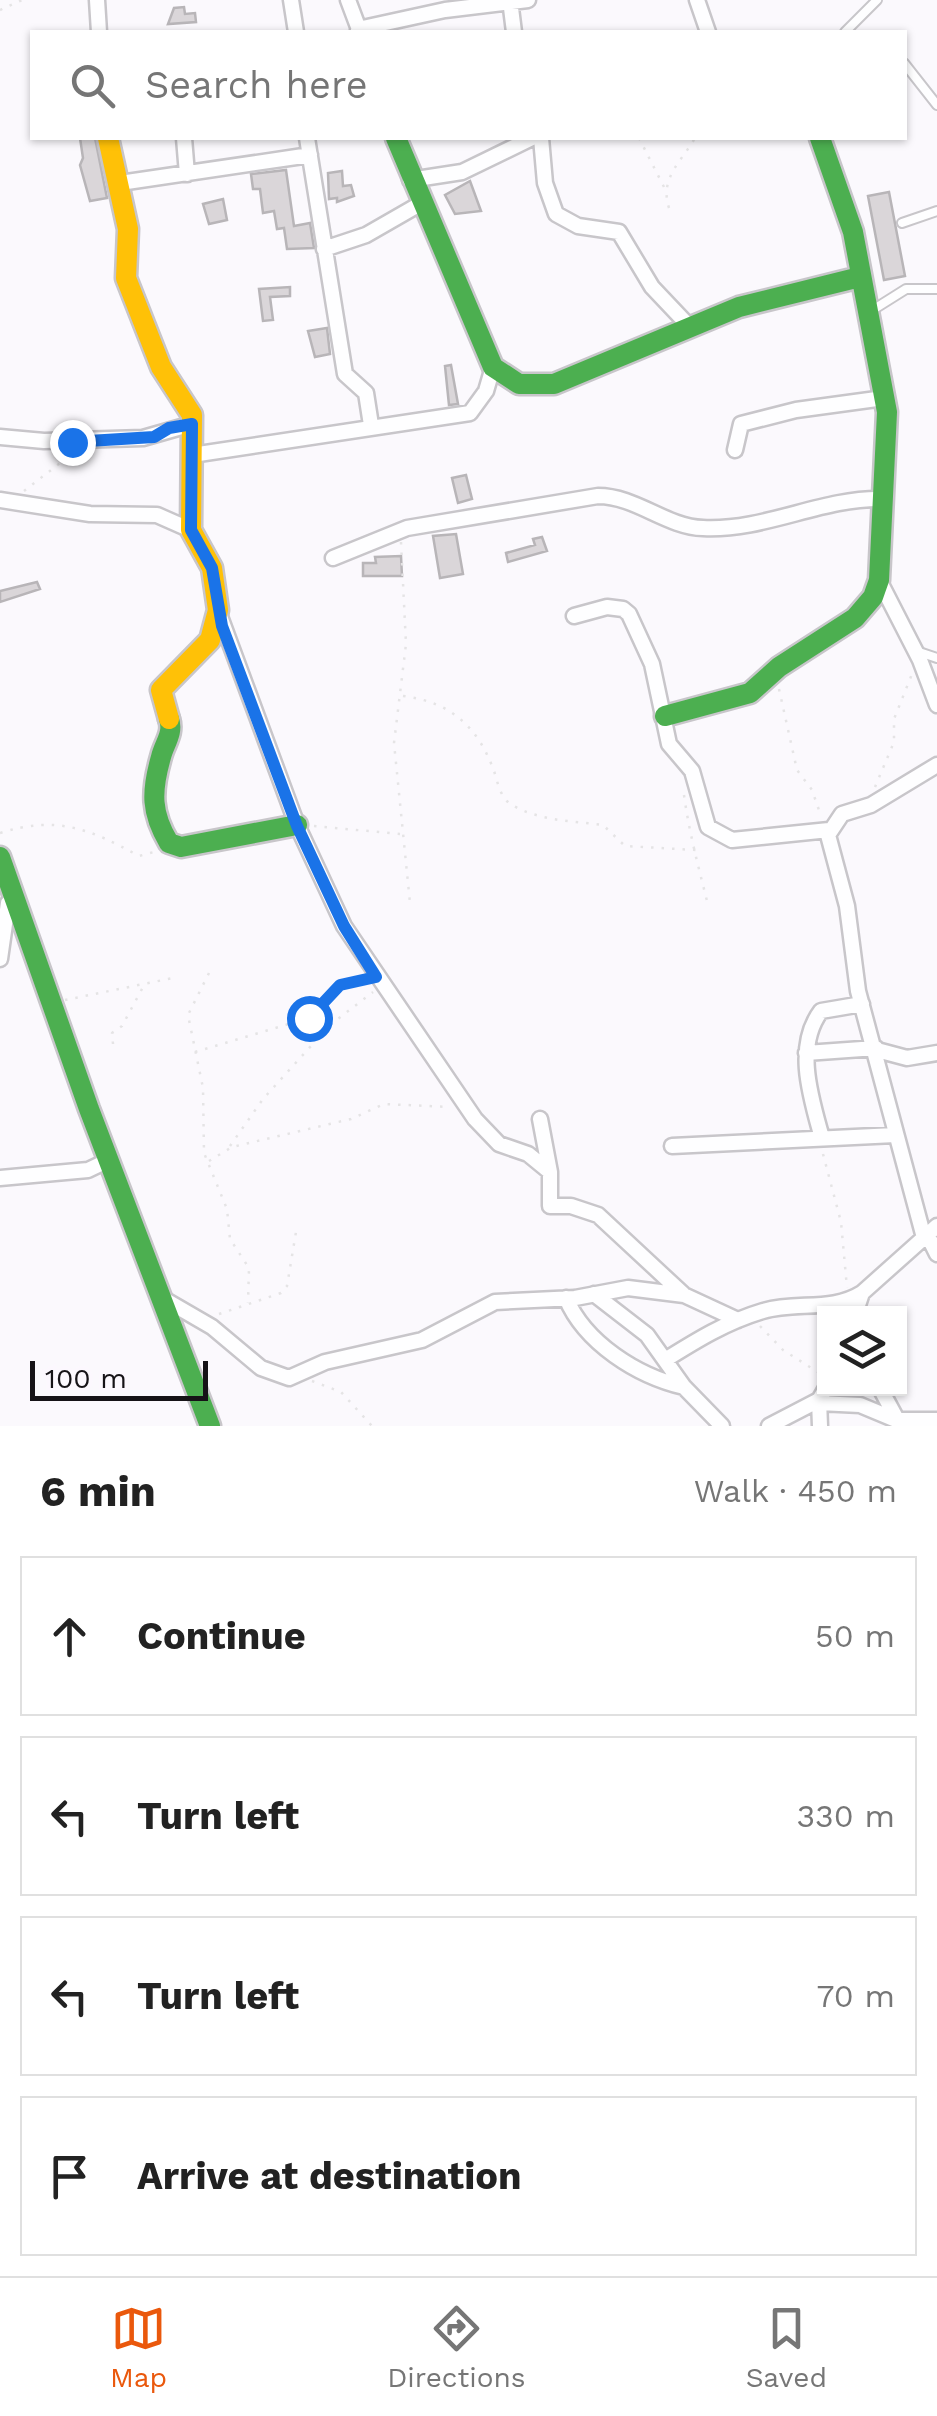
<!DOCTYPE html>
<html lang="en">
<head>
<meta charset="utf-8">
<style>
	:root { --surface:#fff; --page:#f2f2f2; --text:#222; --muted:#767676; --line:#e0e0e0; --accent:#ea580c }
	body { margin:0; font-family:"Work Sans",sans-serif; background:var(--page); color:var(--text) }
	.controls { position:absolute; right:30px; bottom:30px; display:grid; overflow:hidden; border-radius:0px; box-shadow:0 2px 8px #0004 }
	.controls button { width:90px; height:90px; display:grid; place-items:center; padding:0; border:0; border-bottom:2px solid var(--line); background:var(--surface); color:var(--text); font:50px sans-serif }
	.scale { position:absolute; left:30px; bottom:25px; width:178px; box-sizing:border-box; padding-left:10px; border:5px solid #161317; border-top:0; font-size:28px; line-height:35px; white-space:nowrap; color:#161317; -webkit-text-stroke:8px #fcf8fe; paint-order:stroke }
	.stop { position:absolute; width:30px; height:30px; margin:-22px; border:8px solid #1a73e8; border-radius:50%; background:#fff }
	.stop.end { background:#1a73e8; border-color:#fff; box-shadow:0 2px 10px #0008 }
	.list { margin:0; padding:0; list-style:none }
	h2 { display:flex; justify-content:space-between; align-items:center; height:130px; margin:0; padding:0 40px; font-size:42px }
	h2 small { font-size:32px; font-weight:400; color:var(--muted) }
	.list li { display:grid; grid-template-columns:65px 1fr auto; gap:30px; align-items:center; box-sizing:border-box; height:160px; margin:0 20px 20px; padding:0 20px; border:2px solid var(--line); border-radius:0px }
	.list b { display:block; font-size:38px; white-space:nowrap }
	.list em { font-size:32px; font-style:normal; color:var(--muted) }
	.icon { flex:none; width:55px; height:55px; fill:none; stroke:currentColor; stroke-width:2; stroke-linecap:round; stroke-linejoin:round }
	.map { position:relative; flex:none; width:937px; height:1426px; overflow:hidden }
	.search { position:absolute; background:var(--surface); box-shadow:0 2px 8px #0004; left:30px; right:30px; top:30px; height:110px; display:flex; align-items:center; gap:25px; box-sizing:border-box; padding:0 35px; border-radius:0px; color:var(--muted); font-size:38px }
	.sheet { height:850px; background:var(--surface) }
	nav { display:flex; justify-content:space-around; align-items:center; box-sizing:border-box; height:140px; border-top:2px solid var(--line); background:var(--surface); font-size:28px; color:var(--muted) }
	nav a { display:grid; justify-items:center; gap:5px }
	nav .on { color:var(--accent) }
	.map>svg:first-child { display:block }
	.building { fill:#dad6d9; stroke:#b8b5b8; stroke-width:2.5 }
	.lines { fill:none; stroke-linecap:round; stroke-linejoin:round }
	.lane-casing { stroke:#c8c6ca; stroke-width:12 }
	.street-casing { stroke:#c8c6ca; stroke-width:19 }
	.fast-casing { stroke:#c8c6ca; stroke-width:25 }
	.slow-casing { stroke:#c8c6ca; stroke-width:25 }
	.path { stroke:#e5e4e5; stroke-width:2.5; stroke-dasharray:2.5 8; stroke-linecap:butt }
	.lane { stroke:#fefeff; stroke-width:8 }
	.street { stroke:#fefeff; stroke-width:14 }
	.fast { stroke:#4caf50; stroke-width:20 }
	.slow { stroke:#ffc107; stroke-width:20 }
	.route { stroke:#1a73e8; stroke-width:12 }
</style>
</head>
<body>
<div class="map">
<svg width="937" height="1426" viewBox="0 0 937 1426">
	<rect width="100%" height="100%" fill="#fbf9fd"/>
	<!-- building -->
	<path class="building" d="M184 7 185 14 195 13 196 22 168 24 174 8Z
		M80 138H95L107 198 90 201 80 165 83 158Z
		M286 170 294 226 310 223 314 248 287 249 284 228 277 229 274 211 263 213 260 189H253L251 174Z
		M342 171 343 186 351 185 354 196 337 202V198L329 199 328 173Z
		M470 181 481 211 455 214 445 195Z
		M889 192 905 276 884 280 868 196Z
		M223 199 227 220 209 224 203 204Z
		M290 287V296L270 297 273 320 263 321 259 289Z
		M327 328 330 354 315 357 308 331Z
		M451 365 458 404 449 405 445 366Z
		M466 475 472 499 458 503 452 478Z
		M456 534 463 574 440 578 433 536Z
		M542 537 547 551 508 562 506 553 535 545 533 539Z
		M401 556 402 576H363V563H376L375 557Z
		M37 582 40 589 0 602V591Z"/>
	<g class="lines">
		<!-- lane casing -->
		<g class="lane-casing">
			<path id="lane" d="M845 32 877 0
				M904 63 937 105
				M902 223 937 211
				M871 311 906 289H937
				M919 652 937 658"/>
		</g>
		<!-- street casing -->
		<g class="street-casing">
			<path id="street" d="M97 0 99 32
				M291 0 296 32
				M348 0 360 32
				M510 0 514 32
				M697 0 708 32
				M358 29 445 10 528 0
				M184 138 187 174
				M307 138 345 374 366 393 371 425
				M541 138 545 183 556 214 578 226 619 232 652 287 688 325
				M410 180 462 172 532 138
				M120 183 310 155
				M324 249 366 235 420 204
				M0 437 44 441 143 438 192 424
				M735 450 741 424 796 410 884 398
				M192 455 470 413 486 391 493 367
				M0 500 90 514 157 515 191 530
				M333 558 407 528 598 496C636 496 666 527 703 528 765 531 821 498 881 499
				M879 580 920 660 937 705
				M218 611 297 825 344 926 475 1119 499 1144 528 1154 550 1172
				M574 616 607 607 623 609 629 614 652 664 669 744 692 771 708 827 732 840 829 830
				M0 959 8 903
				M877 1050 907 1058 937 1053
				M806 1053 876 1048
				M540 1119 550 1172V1206H571L598 1215 683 1294
				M822 1138C811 1098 794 1047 821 1011L862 1004
				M672 1146 895 1135
				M0 1178 88 1170 109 1160
				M926 1232 937 1254
				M923 1234 858 991 847 906 828 835 842 814 871 805 937 765
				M594 1294 647 1335 684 1387 722 1426
				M162 1298 212 1327 261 1368 289 1378 325 1362 422 1340 495 1302 575 1298 628 1288 684 1295 738 1320
				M566 1298C585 1343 637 1376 684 1387
				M855 1314 862 1293 937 1226
				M665 1360C697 1340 726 1322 763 1311 796 1301 832 1312 862 1293
				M880 1388 899 1423
				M819 1400 820 1426
				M819 1403 860 1405 896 1420H937
				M769 1426 819 1400 826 1388"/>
		</g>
		<!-- fast casing -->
		<g class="fast-casing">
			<path id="fast" d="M396 138 493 367 519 384H554L739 307 860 277
				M665 716 750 693 779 667 855 618 873 597 879 580 887 412 853 232 820 138
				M169 719C174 733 164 744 161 757 151 792 151 813 169 843L181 847 297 825
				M0 857 89 1109 210 1426"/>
		</g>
		<!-- slow casing -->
		<g class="slow-casing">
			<path id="slow" d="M108 138 128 229 126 278 161 367 192 415 191 530 212 568 218 610 210 640 161 690 169 719"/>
		</g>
		<!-- path -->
		<path class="path" d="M0 10 22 0
			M639 138 665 189
			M669 208C659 178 682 161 695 138
			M24 491 73 453
			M401 542 406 644 394 743 410 903
			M779 689 797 770 812 790 821 816
			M403 696C451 702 478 727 494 771 498 783 500 798 512 805 540 821 572 821 603 825L625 846 696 850
			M875 787 894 742V719L912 674
			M684 795C689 832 698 865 707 901
			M314 826 400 834
			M0 833C57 815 90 829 139 856L154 852
			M209 973 188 1015 203 1088 204 1153 227 1209 230 1239 249 1268 248 1303
			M65 1000 173 978
			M113 1044 112 1033 122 1026 143 987
			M195 1052 309 1018 340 985 366 980
			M230 1146 263 1099 330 1025 373 992
			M823 1154 841 1222 847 1288
			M209 1161 232 1147 351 1119 384 1104 450 1107
			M219 1314 281 1293 287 1286 296 1232
			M760 1326 783 1350 824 1376
			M312 1381 341 1392 372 1426"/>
		<!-- lane -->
		<use href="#lane" class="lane"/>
		<!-- street -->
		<use href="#street" class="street"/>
		<!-- fast -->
		<use href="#fast" class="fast"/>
		<!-- slow -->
		<use href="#slow" class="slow"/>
	</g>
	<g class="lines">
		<!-- route -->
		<path class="route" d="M72 442 154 437 169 428 192 424 191 530 212 568 222 626 297 826 344 926 376 977 340 985 309 1018"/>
	</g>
</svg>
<div class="controls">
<button><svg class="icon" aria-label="layers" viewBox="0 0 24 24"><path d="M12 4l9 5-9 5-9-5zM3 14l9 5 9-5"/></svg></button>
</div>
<div class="scale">100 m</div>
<div class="stop" style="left:309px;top:1018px"></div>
<div class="stop end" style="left:72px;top:442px"></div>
<div class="search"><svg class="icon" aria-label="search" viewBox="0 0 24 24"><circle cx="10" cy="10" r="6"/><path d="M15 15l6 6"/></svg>Search here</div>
</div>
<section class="sheet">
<h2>6 min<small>Walk · 450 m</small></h2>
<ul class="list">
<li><svg class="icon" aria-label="ahead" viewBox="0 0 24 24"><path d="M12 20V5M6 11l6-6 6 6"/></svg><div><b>Continue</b></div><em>50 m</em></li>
<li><svg class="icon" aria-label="left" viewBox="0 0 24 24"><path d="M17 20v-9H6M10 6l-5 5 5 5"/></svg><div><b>Turn left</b></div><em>330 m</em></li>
<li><svg class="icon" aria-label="left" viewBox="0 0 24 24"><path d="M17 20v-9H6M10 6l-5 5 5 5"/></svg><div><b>Turn left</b></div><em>70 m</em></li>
<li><svg class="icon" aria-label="arrive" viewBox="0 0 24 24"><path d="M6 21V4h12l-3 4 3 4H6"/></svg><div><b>Arrive at destination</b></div></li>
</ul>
</section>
<nav>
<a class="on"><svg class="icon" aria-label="map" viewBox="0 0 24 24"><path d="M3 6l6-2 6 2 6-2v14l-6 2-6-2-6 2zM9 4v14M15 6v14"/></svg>Map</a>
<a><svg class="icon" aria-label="directions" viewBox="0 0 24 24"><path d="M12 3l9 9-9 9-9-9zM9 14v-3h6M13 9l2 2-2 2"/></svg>Directions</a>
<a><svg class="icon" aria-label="saved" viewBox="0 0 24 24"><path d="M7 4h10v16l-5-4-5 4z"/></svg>Saved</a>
</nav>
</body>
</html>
